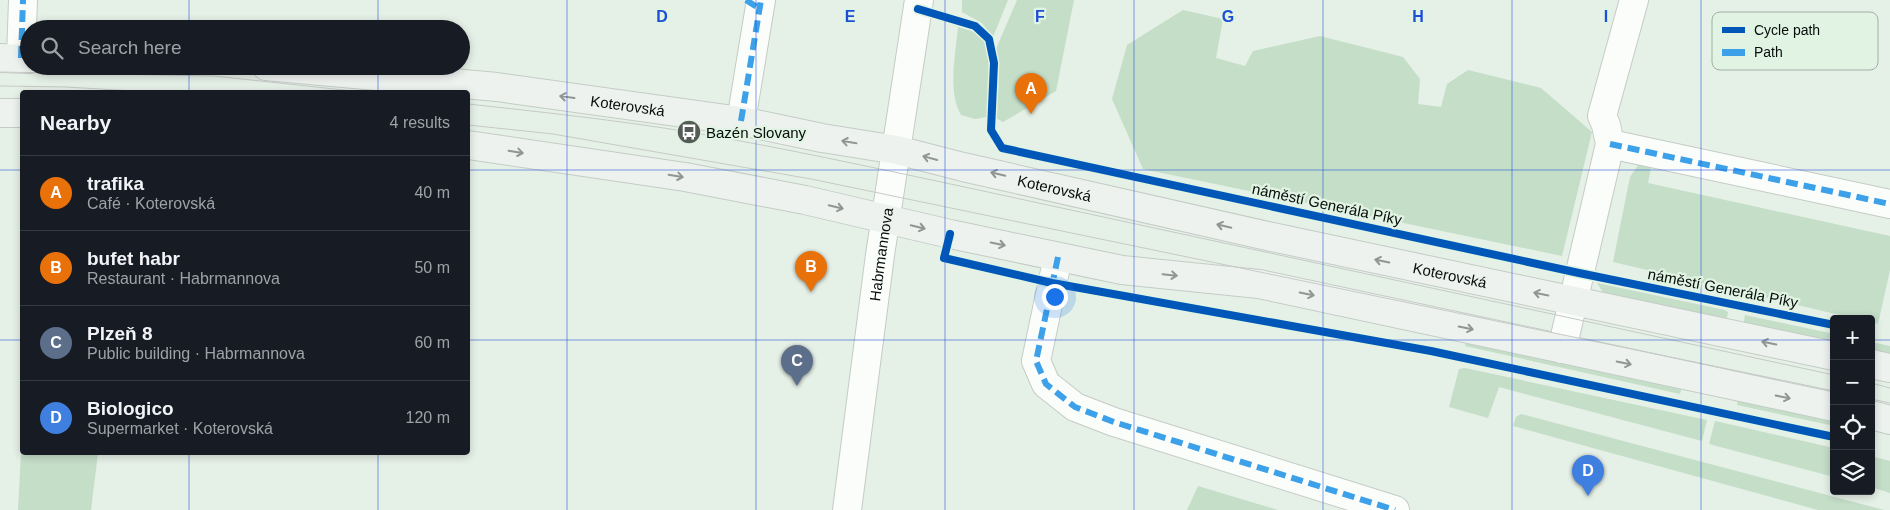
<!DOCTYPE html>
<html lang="en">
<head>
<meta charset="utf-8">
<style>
	:root { --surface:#171b24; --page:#20242c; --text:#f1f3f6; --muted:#9ea1a6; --line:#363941; --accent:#abafae }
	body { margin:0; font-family:Helvetica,sans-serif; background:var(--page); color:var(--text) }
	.controls { position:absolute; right:15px; bottom:15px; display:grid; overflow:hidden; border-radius:5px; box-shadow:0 2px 8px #0003 }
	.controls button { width:45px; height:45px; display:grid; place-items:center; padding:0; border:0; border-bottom:1px solid var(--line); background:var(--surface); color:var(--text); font:25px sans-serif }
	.you { position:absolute; left:1054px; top:296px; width:18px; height:18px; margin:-12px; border:4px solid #fff; border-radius:50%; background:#1a73e8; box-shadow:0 0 0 8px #1a73e833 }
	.badge { display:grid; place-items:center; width:32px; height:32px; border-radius:50%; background:var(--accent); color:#fff; font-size:16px; font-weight:700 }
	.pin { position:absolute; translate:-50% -41px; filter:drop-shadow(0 1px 2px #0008) }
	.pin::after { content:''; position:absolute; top:26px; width:18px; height:15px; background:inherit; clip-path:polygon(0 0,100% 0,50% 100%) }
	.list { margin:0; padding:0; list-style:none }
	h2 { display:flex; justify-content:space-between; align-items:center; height:65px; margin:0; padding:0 20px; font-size:21px }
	h2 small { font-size:16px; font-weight:400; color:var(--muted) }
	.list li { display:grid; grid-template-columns:32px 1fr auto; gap:15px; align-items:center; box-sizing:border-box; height:75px; padding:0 20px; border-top:1px solid var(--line) }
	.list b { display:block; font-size:19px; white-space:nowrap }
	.list p { margin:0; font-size:16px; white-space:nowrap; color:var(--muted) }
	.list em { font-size:16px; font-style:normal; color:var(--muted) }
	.icon { flex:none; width:28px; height:28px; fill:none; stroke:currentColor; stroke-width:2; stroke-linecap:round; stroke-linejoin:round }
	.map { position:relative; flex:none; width:1890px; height:510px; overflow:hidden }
	.search { position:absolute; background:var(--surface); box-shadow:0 2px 8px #0003; left:20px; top:20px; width:450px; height:55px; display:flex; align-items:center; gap:12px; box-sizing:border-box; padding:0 18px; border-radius:28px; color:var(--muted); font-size:19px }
	.panel { position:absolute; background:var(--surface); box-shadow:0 2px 8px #0003; left:20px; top:90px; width:450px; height:365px; border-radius:5px }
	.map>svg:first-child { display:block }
	.green { fill:#c4dec8 }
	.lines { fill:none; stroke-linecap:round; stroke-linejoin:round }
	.street-casing { stroke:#c4ccc5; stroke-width:30 }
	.secondary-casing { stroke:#c4ccc5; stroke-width:30 }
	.street { stroke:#fbfdfb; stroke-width:28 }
	.secondary { stroke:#eef2ef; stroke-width:28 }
	.tram { stroke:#c7cac8; stroke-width:1 }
	.quiet { stroke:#3ca1e9; stroke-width:6; stroke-dasharray:12 6; stroke-linecap:butt }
	.cycleway-casing { stroke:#e1f4e4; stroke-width:11 }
	.cycleway { stroke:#0057b8; stroke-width:8 }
	.oneway { stroke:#929693 }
	.grid { fill:none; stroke:#1d4ed8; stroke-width:1; stroke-opacity:0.55 }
	.labels { text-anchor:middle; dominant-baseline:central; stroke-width:4.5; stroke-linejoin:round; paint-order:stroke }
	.street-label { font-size:15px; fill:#070d08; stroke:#e1f4e4 }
	.poi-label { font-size:15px; fill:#070d08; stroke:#e1f4e4; text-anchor:start }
	.key { fill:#e1f4e4; stroke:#a0afa2; stroke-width:1 }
	.key-label { font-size:14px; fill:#070d08 }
	.grid-label { font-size:16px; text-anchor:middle; font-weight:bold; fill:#1d4ed8; stroke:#e1f4e4; stroke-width:4.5; stroke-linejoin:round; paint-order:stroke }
</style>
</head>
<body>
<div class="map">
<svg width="1890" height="510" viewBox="0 0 1890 510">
	<rect width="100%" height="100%" fill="#e5f0e7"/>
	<!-- green -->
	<path class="green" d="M962 0H1008L993 37 982 23 962 12Z
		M1017 0H1074L1056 91 1003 122 996 118V49Z
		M1183 10 1223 19 1216 58 1245 66 1253 51 1320 36 1403 57 1420 79 1418 104 1441 107 1447 84 1468 70 1541 88 1592 132 1562 256 1143 169 1112 99 1127 45Z
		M958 27C968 30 976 31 983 39 993 52 988 100 987 117L975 119 961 115C947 90 956 54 958 27Z
		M1641 161 1652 163 1648 183 1890 236V270L1878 324 1871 322V319H1857L1613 262 1630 177Z
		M1597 283 1725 310 1728 312 1726 324 1604 294Z
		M1745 315 1834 334V347L1743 327Z
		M1467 338 1683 383 1680 394 1465 346Z
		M1871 342 1890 346V359L1871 355Z
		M1465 368 1707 420 1702 441 1499 387 1488 418 1449 407 1459 369Z
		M1739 394 1834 415V426L1737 405Z
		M1521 414 1884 510H1818L1513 426 1516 417Z
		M1715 421 1834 448V477L1709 444Z
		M22 434V452L98 453 91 510H18Z
		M1871 456 1890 461V493L1871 487Z
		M1198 486 1278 510H1187Z"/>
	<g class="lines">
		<!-- street casing -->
		<g class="street-casing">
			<g id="street">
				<path d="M21 58 23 0"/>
				<path d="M741 121 761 0"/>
				<path d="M1610 144 1890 204"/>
				<path d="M1058 257 1036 361 1046 384 1075 407 1114 422 1395 510"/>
				<path d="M1562 349 1610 144 1606 125 1602 116 1634 0"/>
				<path id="s1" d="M847 510 880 255 919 0"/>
			</g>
		</g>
		<!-- secondary casing -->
		<g class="secondary-casing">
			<g id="secondary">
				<path d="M0 58 29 59"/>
				<path id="s2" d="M266 66 497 87 741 121 822 138 897 150 963 167 1272 237 1834 356"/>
				<path d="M0 113H22"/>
				<path d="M468 145 685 177 805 200 950 234 1122 270 1259 284 1834 407"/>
				<path d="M1871 364 1890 368"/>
				<path d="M1871 415 1890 420"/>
			</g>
		</g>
		<!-- street -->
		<use href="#street" class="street"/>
		<!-- secondary -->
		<use href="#secondary" class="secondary"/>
		<!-- tram -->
		<path class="tram" d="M0 72 214 76 362 92
			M0 86 66 87 151 92
			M468 104C541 112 616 120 689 132 780 147 870 167 960 186L1834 375
			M468 125 553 134 811 179 1834 391
			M1871 383 1890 388
			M1871 399 1890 403"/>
		<!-- quiet -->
		<path class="quiet" d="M746 0 760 9
			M21 58 23 0
			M741 121 761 0
			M1610 144 1890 204
			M1058 257 1036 361 1046 384 1075 407 1114 422 1395 510"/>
		<!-- cycleway casing -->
		<g class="cycleway-casing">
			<path id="cycleway" d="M918 9 975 26 989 39 994 63 991 130 1002 148 1579 273 1834 325
				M950 234 944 258 1052 283 1431 351 1834 437"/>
		</g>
		<!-- cycleway -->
		<use href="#cycleway" class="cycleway"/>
	</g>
	<!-- one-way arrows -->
	<defs><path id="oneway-shaft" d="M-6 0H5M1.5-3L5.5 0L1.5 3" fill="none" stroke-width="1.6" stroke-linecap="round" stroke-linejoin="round" transform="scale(1.25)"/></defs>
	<g class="oneway">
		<use href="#oneway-shaft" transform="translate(567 97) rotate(-172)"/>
		<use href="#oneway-shaft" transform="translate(849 142) rotate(-171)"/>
		<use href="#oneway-shaft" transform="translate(516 152) rotate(9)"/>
		<use href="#oneway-shaft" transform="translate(930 158) rotate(-165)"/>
		<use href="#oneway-shaft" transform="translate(998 174) rotate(-167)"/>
		<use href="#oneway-shaft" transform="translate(676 176) rotate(9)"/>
		<use href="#oneway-shaft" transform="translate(836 207) rotate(13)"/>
		<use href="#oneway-shaft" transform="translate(1224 226) rotate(-167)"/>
		<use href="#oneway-shaft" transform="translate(918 227) rotate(13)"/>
		<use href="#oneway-shaft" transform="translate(998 244) rotate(12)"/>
		<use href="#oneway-shaft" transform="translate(1382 261) rotate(-168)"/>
		<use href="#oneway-shaft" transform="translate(1170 275) rotate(6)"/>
		<use href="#oneway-shaft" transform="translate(1307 294) rotate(12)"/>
		<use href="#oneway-shaft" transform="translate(1541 294) rotate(-168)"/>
		<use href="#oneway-shaft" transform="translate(1466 328) rotate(12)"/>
		<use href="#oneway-shaft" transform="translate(1769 343) rotate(-168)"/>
		<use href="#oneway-shaft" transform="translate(1624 363) rotate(12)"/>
		<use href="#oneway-shaft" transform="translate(1783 397) rotate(12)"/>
	</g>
	<!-- grid -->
	<path class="grid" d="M189 0V29M378 0V29M567 0V510M756 0V510M945 0V510M1134 0V510M1323 0V510M1512 0V510M1701 0V510M189 66V92M378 66V92M0 170H22M468 170H1890M0 340H22M468 340H1834M1871 340H1890M189 452V510M378 452V510"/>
	<!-- icons -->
	<defs>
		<g id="bus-disc" transform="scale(1.25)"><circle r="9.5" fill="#555c56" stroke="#e1f4e4"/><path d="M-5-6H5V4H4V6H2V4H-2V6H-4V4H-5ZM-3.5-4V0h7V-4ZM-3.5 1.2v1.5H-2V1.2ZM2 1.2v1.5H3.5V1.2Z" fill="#fff"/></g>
	</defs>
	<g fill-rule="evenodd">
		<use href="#bus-disc" x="689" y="132"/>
	</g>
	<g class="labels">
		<!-- street labels -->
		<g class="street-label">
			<text stroke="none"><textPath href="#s2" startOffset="364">Koterovská</textPath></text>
			<text stroke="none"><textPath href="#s2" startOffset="799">Koterovská</textPath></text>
			<text transform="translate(1327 204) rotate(12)">náměstí Generála Píky</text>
			<text stroke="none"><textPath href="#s1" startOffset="258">Habrmannova</textPath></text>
			<text stroke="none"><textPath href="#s2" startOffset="1204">Koterovská</textPath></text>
			<text transform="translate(1723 288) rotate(11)">náměstí Generála Píky</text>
		</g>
		<!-- poi labels -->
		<g class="poi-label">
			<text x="706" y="132">Bazén Slovany</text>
		</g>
	</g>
	<!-- legend -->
	<rect x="1712" y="12" width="166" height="58" rx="8" class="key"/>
	<rect x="1722" y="27" width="23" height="6" fill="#0057b8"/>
	<rect x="1722" y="49" width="23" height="7" fill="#3ca1e9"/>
	<g class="key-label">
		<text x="1754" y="35">Cycle path</text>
		<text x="1754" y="57">Path</text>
	</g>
	<g class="grid-label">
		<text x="662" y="22">D</text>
		<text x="850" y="22">E</text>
		<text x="1040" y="22">F</text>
		<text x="1228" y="22">G</text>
		<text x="1418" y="22">H</text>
		<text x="1606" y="22">I</text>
	</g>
</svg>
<div class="controls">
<button>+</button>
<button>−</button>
<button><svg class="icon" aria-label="locate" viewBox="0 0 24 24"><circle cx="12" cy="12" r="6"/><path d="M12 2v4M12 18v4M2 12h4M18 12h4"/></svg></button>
<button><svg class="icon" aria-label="layers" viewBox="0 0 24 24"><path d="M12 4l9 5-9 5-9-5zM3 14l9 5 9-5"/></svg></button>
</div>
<div class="you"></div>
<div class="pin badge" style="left:1031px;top:114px;background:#e8710a">A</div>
<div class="pin badge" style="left:811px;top:292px;background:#e8710a">B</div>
<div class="pin badge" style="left:797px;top:386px;background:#5c6f8a">C</div>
<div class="pin badge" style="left:1588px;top:496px;background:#3f7fe0">D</div>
<div class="search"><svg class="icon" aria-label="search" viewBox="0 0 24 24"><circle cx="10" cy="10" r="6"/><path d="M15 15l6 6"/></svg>Search here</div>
<section class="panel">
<h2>Nearby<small>4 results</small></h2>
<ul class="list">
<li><span class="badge" style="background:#e8710a">A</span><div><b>trafika</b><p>Café · Koterovská</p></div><em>40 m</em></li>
<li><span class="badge" style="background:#e8710a">B</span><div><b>bufet habr</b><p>Restaurant · Habrmannova</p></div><em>50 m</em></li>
<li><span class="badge" style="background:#5c6f8a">C</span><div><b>Plzeň 8</b><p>Public building · Habrmannova</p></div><em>60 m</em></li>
<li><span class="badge" style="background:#3f7fe0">D</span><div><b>Biologico</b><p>Supermarket · Koterovská</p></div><em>120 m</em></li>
</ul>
</section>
</div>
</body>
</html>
